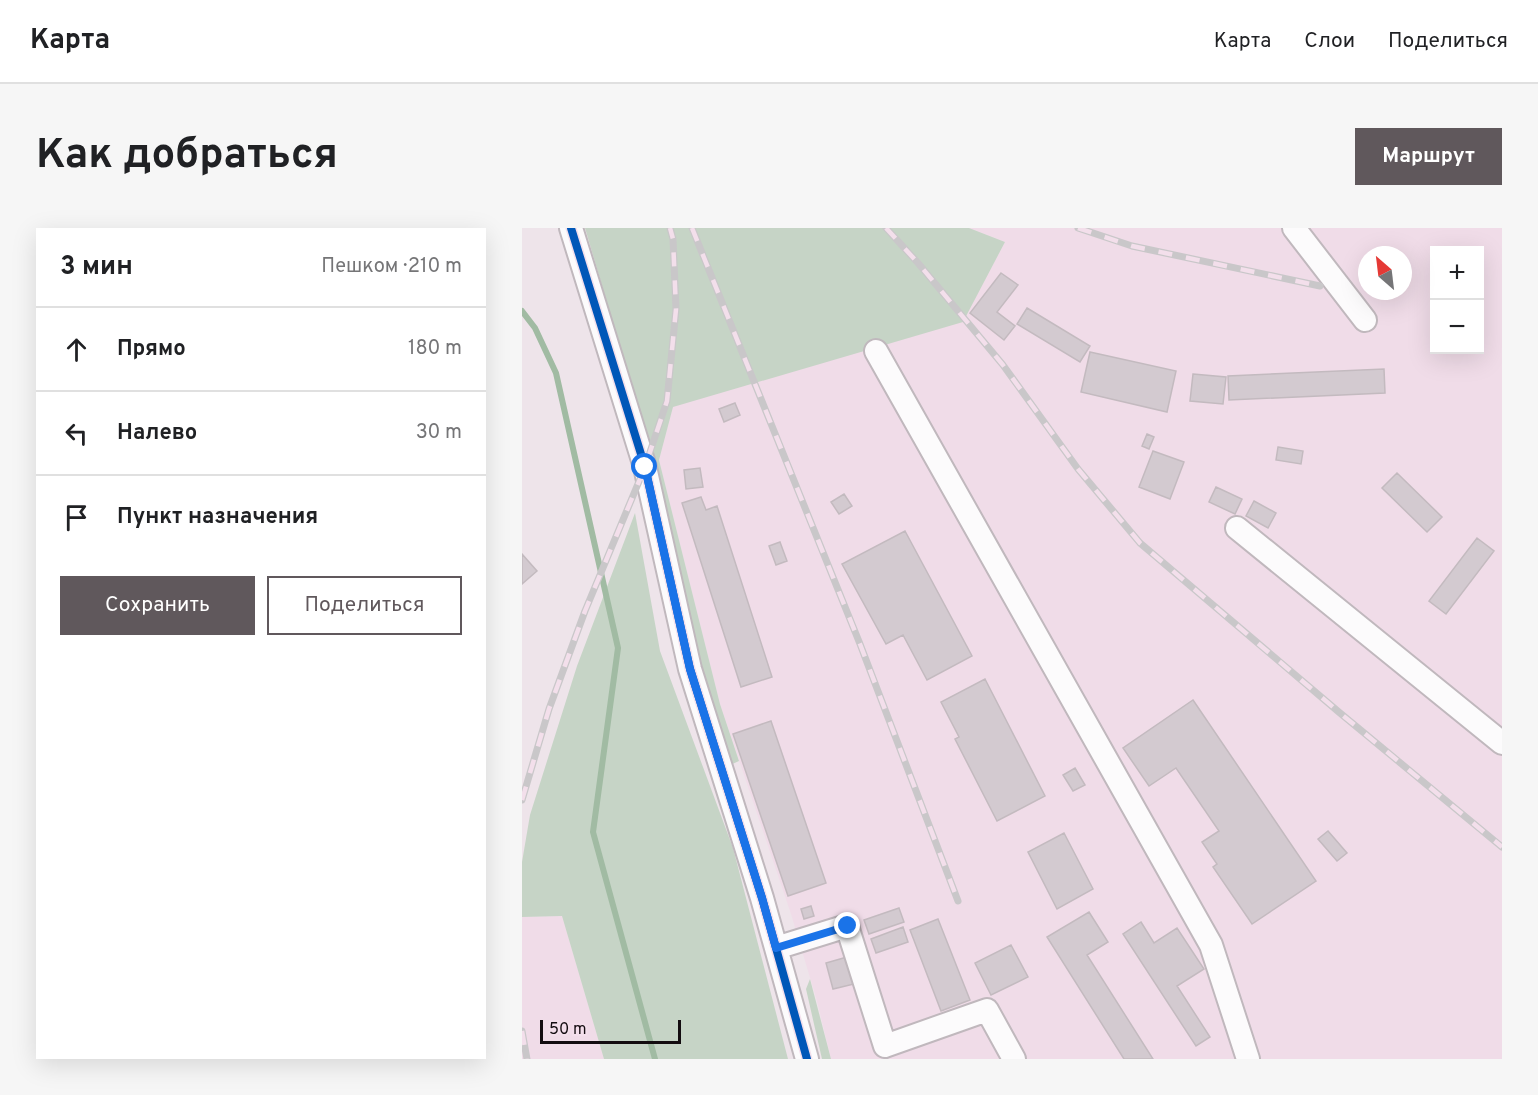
<!DOCTYPE html>
<html lang="ru">
<head>
<meta charset="utf-8">
<style>
	:root { --surface:#fff; --page:#f6f6f6; --text:#202124; --muted:#757577; --line:#e0e0e0; --accent:#60585c }
	body { margin:0; font-family:Overpass,sans-serif; background:var(--page); color:var(--text) }
	.controls { position:absolute; right:18px; top:18px; display:grid; overflow:hidden; border-radius:0px; box-shadow:0 6px 24px #0002 }
	.controls button { width:54px; height:54px; display:grid; place-items:center; padding:0; border:0; border-bottom:2px solid var(--line); background:var(--surface); color:var(--text); font:30px sans-serif }
	.compass { position:absolute; left:836px; top:18px; width:54px; height:54px; border-radius:50%; background:var(--surface); box-shadow:0 6px 24px #0002; rotate:332deg }
	.scale { position:absolute; left:18px; bottom:15px; width:141px; box-sizing:border-box; padding-left:6px; border:3px solid #130c10; border-top:0; font-size:16px; line-height:21px; white-space:nowrap; color:#130c10; -webkit-text-stroke:4px #f3dfeb; paint-order:stroke }
	.stop { position:absolute; width:18px; height:18px; margin:-14px; border:4px solid #1a73e8; border-radius:50%; background:#fff }
	.stop.end { background:#1a73e8; border-color:#fff; box-shadow:0 2px 6px #0008 }
	.list { margin:0; padding:0; list-style:none }
	h2 { display:flex; justify-content:space-between; align-items:center; height:78px; margin:0; padding:0 24px; font-size:26px }
	h2 small { font-size:20px; font-weight:400; color:var(--muted) }
	.list li { display:grid; grid-template-columns:39px 1fr auto; gap:18px; align-items:center; box-sizing:border-box; height:84px; padding:0 24px; border-top:2px solid var(--line) }
	.list b { display:block; font-size:22px; white-space:nowrap }
	.list em { font-size:20px; font-style:normal; color:var(--muted) }
	.actions { display:flex; gap:12px; padding:18px 24px }
	.actions a { flex:1; padding:14px 0; border:2px solid var(--accent); border-radius:0px; text-align:center; font-size:21px; color:var(--accent) }
	.actions .main { background:var(--accent); color:#fff }
	.icon { flex:none; width:33px; height:33px; fill:none; stroke:currentColor; stroke-width:2; stroke-linecap:round; stroke-linejoin:round }
	.map { position:relative; flex:none; width:980px; height:831px; overflow:hidden; border-radius:0px }
	header { display:flex; align-items:center; gap:36px; box-sizing:border-box; height:84px; padding:0 30px; background:var(--surface); border-bottom:2px solid var(--line) }
	header strong { font-size:28px }
	nav { display:flex; gap:33px; margin-inline-start:auto; font-size:21px }
	.intro { display:flex; align-items:center; justify-content:space-between; box-sizing:border-box; height:144px; padding:0 36px }
	h1 { margin:0; font-size:42px }
	.button { padding:15px 27px; border-radius:0px; background:var(--accent); color:#fff; font-size:21px; font-weight:700 }
	main { display:flex; gap:36px; padding:0 36px }
	aside { flex:1; background:var(--surface); border-radius:0px; box-shadow:0 6px 24px #0002 }
	.map>svg:first-child { display:block }
	.built { fill:#f0dce8; fill-rule:evenodd }
	.green { fill:#c6d4c6 }
	.lines { fill:none; stroke-linecap:round; stroke-linejoin:round }
	.stream { stroke:#a1bba3; stroke-width:6 }
	.building { fill:#d3cad0; stroke:#c3babf; stroke-width:1.5 }
	.minor-casing { stroke:#c0b8bd; stroke-width:26 }
	.minor { stroke:#fcfbfc; stroke-width:22 }
	.rail-casing { stroke:#c9c7c9; stroke-width:7 }
	.rail { stroke:#f3dfeb; stroke-width:4.5; stroke-dasharray:14; stroke-linecap:butt }
	.cycleway-casing { stroke:#f3dfeb; stroke-width:11 }
	.cycleway { stroke:#0057b8; stroke-width:8 }
	.route { stroke:#1a73e8; stroke-width:8 }
</style>
</head>
<body>
<header>
<strong>Карта</strong>
<nav><a>Карта</a><a>Слои</a><a>Поделиться</a></nav>
</header>
<div class="intro"><h1>Как добраться</h1><a class="button">Маршрут</a></div>
<main>
<aside>
<h2>3 мин<small>Пешком · 210 m</small></h2>
<ul class="list">
<li><svg class="icon" aria-label="ahead" viewBox="0 0 24 24"><path d="M12 20V5M6 11l6-6 6 6"/></svg><div><b>Прямо</b></div><em>180 m</em></li>
<li><svg class="icon" aria-label="left" viewBox="0 0 24 24"><path d="M17 20v-9H6M10 6l-5 5 5 5"/></svg><div><b>Налево</b></div><em>30 m</em></li>
<li><svg class="icon" aria-label="arrive" viewBox="0 0 24 24"><path d="M6 21V4h12l-3 4 3 4H6"/></svg><div><b>Пункт назначения</b></div></li>
</ul>
<div class="actions"><a class="main">Сохранить</a><a>Поделиться</a></div>
</aside>
<div class="map">
<svg width="980" height="831" viewBox="0 0 980 831">
	<rect width="100%" height="100%" fill="#eee4ea"/>
	<!-- built -->
	<path class="built" d="M447 0H980V831H309L295 773 269 686 198 476 137 232 151 178 441 93 483 14ZM912 22H957V122H912ZM845 27H881V63H845Z
		M40 688 82 831H0V689Z"/>
	<!-- green -->
	<path class="green" d="M63 0H447L483 14 441 94 151 179 137 232 198 476 217 533 206 538 171 437 104 139Z
		M113 285 138 423 211 620 266 831H82L40 688 0 689V634L8 587 55 438Z
		M288 751 309 831H300L284 761Z"/>
	<g class="lines">
		<!-- stream -->
		<path class="stream" d="M0 83 13 100 34 145 96 420 71 604 133 831"/>
	</g>
	<!-- building -->
	<path class="building" d="M479 45 496 57 475 84 493 98 482 112 448 85Z
		M505 80 568 118 558 134 495 96Z
		M568 124 654 143 645 184 559 164Z
		M862 141 863 165 707 172 706 148Z
		M671 146 704 149 701 176 668 173Z
		M213 175 218 187 202 194 197 181Z
		M625 206 632 209 627 221 620 218Z
		M756 219 781 223 779 236 754 232Z
		M631 223 662 234 648 271 617 259Z
		M178 240 181 259 164 261 162 242Z
		M875 245 920 289 905 304 860 260Z
		M694 259 720 271 713 286 687 274Z
		M322 266 330 278 317 286 309 274Z
		M179 269 184 282 195 278 250 449 219 459 160 275Z
		M732 273 754 285 746 300 724 288Z
		M383 303 450 428 405 452 381 407 364 416 320 336Z
		M955 310 972 323 924 386 907 373Z
		M258 314 265 333 254 337 247 318Z
		M0 326 15 343 0 356Z
		M463 451 523 568 475 593 433 511 437 509 419 474Z
		M671 472 794 653 730 696 691 639 695 636 680 614 697 603 654 540 627 558 601 520Z
		M249 493 304 655 266 668 211 506Z
		M553 540 563 557 551 563 541 547Z
		M806 603 825 625 815 633 796 611Z
		M542 605 571 661 535 681 506 624Z
		M289 678 292 688 282 691 279 681Z
		M377 680 382 694 347 706 342 692Z
		M567 684 586 714 565 727 631 831H602L525 709Z
		M416 691 448 772 419 783 388 702Z
		M619 694 632 715 655 700 682 741 655 758 688 809 674 818 601 706Z
		M381 699 386 714 354 725 349 711Z
		M489 717 506 749 469 767 453 735Z
		M325 729 332 756 311 761 304 735Z"/>
	<g class="lines">
		<!-- minor casing -->
		<g class="minor-casing">
			<path id="minor" d="M49 0 123 239 168 441 240 670 285 831
				M772 0 843 92
				M354 123 689 717 726 831
				M715 300 980 515
				M254 720 325 698 363 818 465 782 492 831"/>
		</g>
		<!-- minor -->
		<use href="#minor" class="minor"/>
		<!-- rail casing -->
		<g class="rail-casing">
			<path id="rail" d="M170 0 338 416 436 673
				M364 0 396 35 481 137 556 241 618 315 818 485 980 619
				M556 0 610 18 798 58
				M0 572 27 481 63 383 123 239 145 173 154 81 151 11 148 0
				M0 803 5 831"/>
		</g>
		<!-- rail -->
		<use href="#rail" class="rail"/>
		<!-- cycleway casing -->
		<g class="cycleway-casing">
			<path id="cycleway" d="M49 0 123 239 168 441 240 670 285 831"/>
		</g>
		<!-- cycleway -->
		<use href="#cycleway" class="cycleway"/>
	</g>
	<g class="lines">
		<!-- route -->
		<path class="route" d="M123 239 168 441 240 670 254 720 326 698"/>
	</g>
</svg>
<div class="controls">
<button>+</button>
<button>−</button>
</div>
<svg class="compass" viewBox="-18 -18 36 36"><path d="M0-13l5 13h-10z" fill="#e53935"/><path d="M0 13l5-13h-10z" fill="#757577"/></svg>
<div class="scale">50 m</div>
<div class="stop" style="left:123px;top:239px"></div>
<div class="stop end" style="left:326px;top:698px"></div>
</div>
</main>
</body>
</html>
